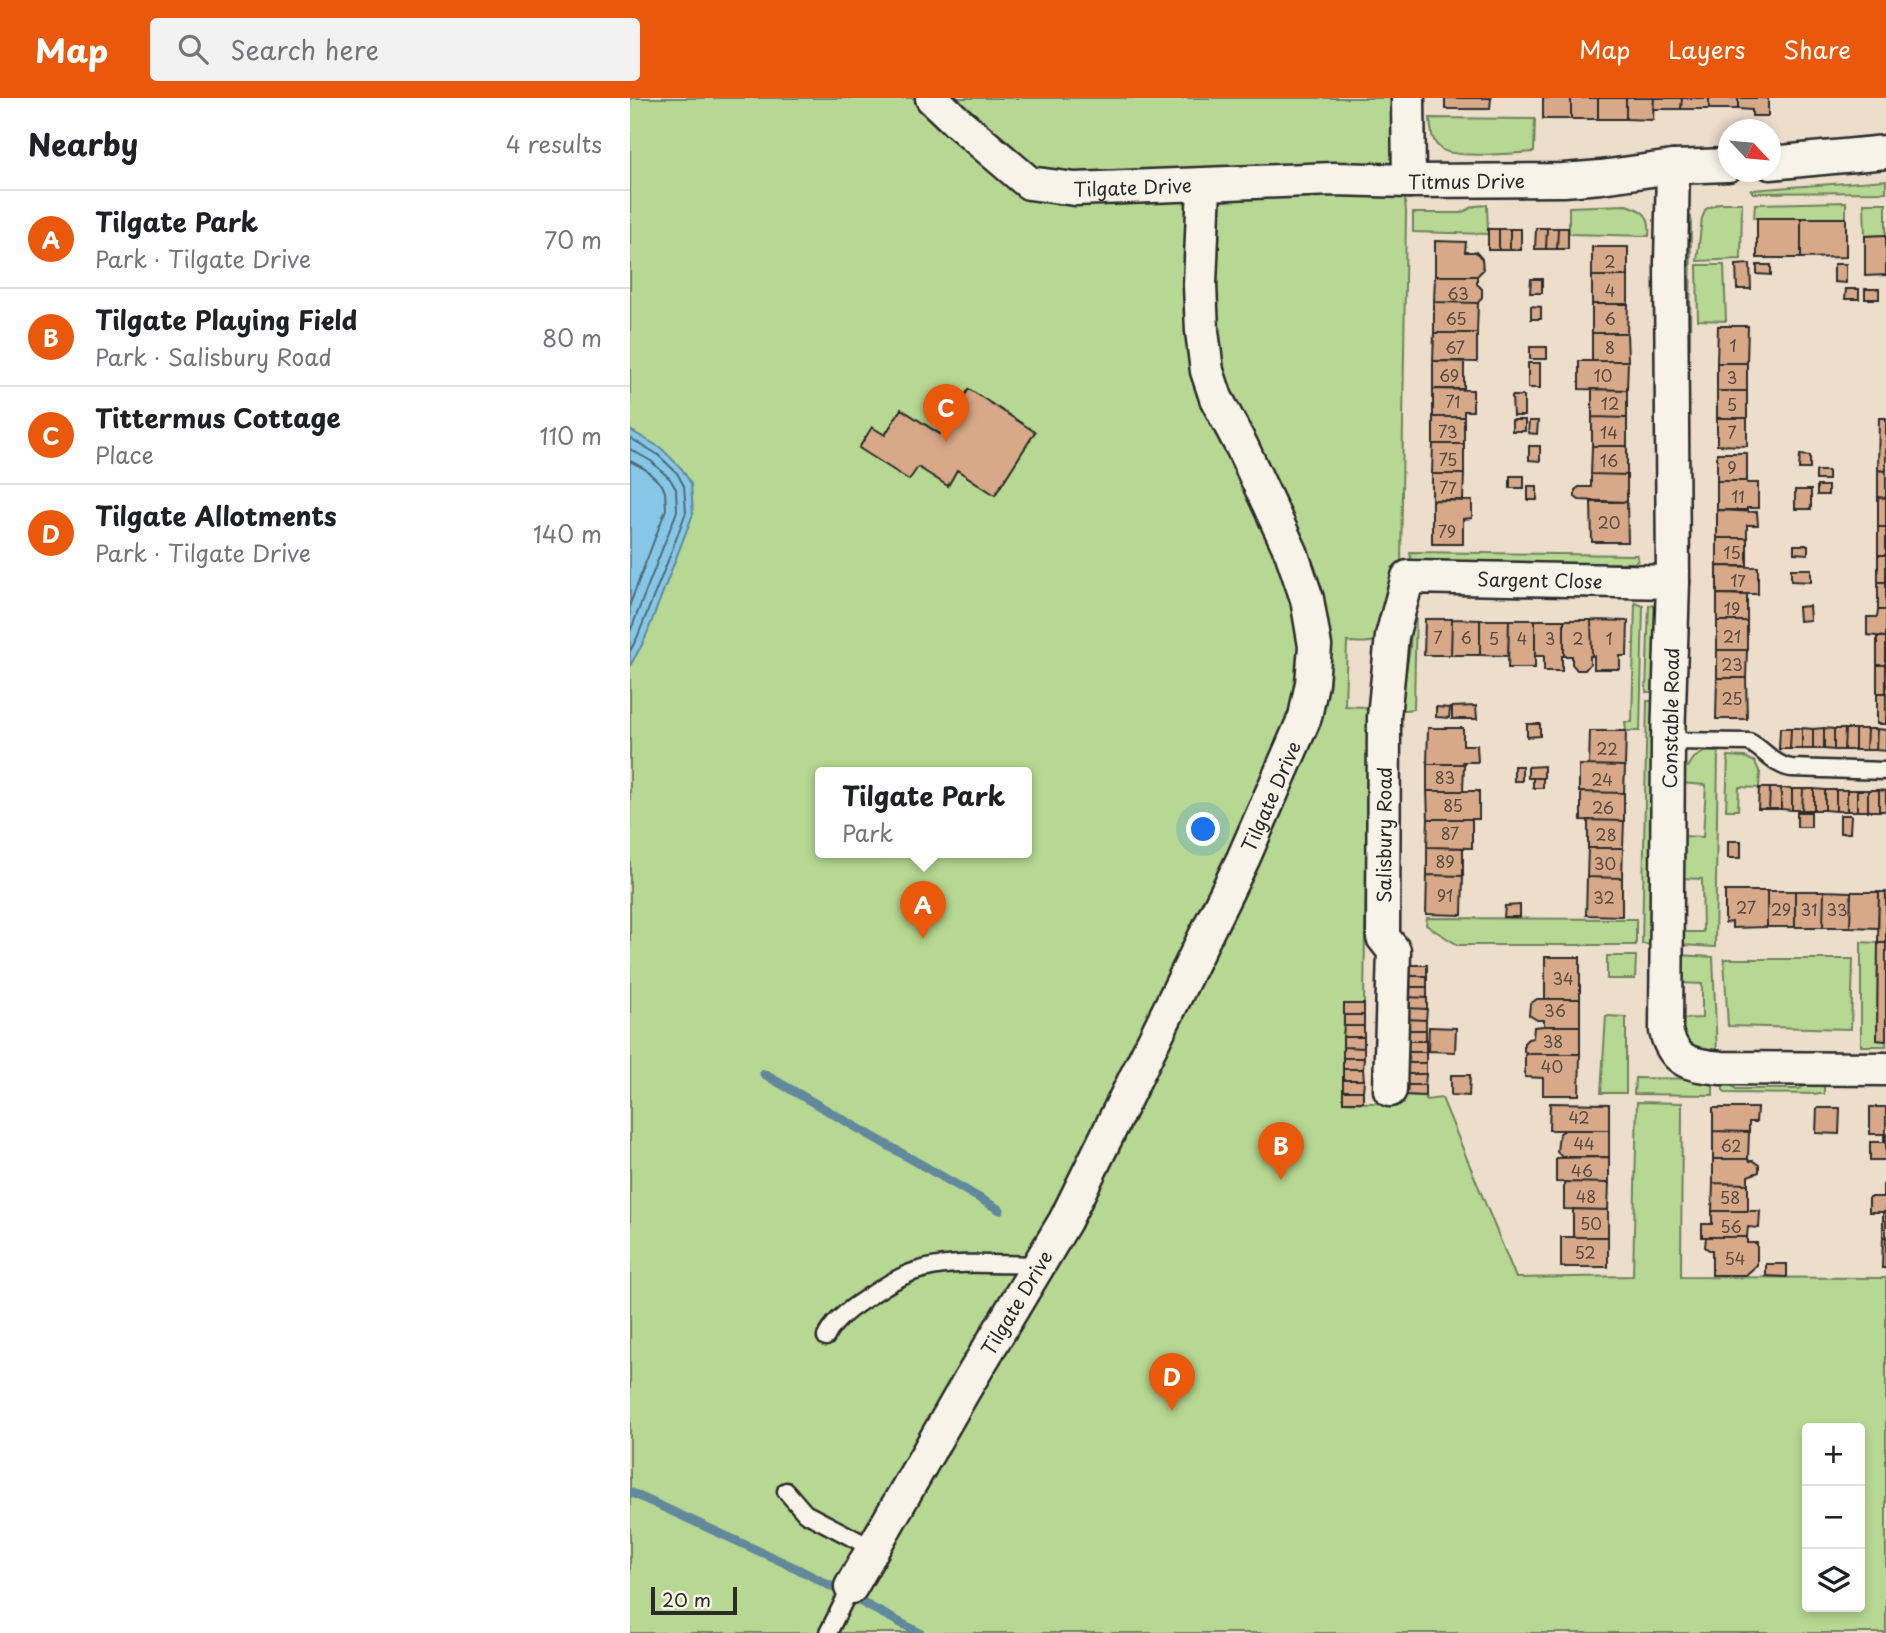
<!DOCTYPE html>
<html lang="en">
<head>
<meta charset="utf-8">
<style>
	:root { --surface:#fff; --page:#f2f2f2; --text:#202124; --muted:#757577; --line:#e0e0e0; --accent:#ea580c }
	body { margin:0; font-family:"Playpen Sans",sans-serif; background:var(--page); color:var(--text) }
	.controls { position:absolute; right:21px; bottom:21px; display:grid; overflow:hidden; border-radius:7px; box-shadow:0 4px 10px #0003 }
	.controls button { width:63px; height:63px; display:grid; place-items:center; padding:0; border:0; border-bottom:2px solid var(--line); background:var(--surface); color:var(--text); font:35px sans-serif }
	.compass { position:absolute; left:1088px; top:21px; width:63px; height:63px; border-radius:50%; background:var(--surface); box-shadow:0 4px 10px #0003; rotate:116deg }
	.scale { position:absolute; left:21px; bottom:18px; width:86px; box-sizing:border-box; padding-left:7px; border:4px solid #2b2b2b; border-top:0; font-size:19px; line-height:24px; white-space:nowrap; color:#2b2b2b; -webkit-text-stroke:5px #f7f3e8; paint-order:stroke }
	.you { position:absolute; left:574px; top:732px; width:24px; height:24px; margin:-18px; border:5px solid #fff; border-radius:50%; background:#1a73e8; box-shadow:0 0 0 10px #1a73e833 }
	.badge { display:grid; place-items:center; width:46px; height:46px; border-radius:50%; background:var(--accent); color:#fff; font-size:23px; font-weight:700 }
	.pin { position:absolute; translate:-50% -58px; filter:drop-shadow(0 2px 4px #0008) }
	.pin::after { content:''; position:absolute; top:37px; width:24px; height:21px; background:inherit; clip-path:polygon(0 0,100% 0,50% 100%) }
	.popup { position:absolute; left:185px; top:669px; width:217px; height:91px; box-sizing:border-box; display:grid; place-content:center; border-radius:7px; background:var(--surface); filter:drop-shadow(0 2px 5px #0005); font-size:23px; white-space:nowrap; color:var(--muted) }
	.popup b { font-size:26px; color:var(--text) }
	.popup::after { content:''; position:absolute; left:50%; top:100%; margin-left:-14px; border:14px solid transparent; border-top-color:var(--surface) }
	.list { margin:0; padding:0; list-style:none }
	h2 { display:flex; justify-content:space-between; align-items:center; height:91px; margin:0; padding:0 28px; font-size:30px }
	h2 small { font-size:23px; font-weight:400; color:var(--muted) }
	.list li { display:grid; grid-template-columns:46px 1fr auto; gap:21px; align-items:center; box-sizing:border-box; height:98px; padding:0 28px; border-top:2px solid var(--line) }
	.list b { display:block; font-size:26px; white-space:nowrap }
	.list p { margin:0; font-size:23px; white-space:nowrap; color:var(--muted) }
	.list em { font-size:23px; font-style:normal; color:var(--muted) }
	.icon { flex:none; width:38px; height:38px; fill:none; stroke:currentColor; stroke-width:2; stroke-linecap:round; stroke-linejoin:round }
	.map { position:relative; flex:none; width:1256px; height:1535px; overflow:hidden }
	header { display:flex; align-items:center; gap:42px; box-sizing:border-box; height:98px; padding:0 35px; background:var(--accent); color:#fff }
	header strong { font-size:33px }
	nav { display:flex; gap:38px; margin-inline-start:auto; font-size:24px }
	.search { width:490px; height:63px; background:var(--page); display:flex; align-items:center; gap:18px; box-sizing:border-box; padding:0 24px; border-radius:7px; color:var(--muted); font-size:26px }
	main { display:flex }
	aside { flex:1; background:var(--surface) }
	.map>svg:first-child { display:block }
	.green { fill:#b6d892; stroke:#70825e; stroke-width:2; fill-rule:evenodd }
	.water { fill:#86c6e7; stroke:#62889c; stroke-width:2 }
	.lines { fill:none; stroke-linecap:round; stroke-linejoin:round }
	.shore { stroke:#4f6976; stroke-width:2 }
	.stream { stroke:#62889c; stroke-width:9 }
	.building { fill:#d7a988; stroke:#2b2b2b; stroke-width:2 }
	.lane-casing { stroke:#2b2b2b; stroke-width:21 }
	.street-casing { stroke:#2b2b2b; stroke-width:37 }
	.lane { stroke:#f7f3e8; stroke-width:16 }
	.street { stroke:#f7f3e8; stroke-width:32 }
	.labels { text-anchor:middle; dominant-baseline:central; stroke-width:5; stroke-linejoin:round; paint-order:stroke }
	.number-label { font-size:16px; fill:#564a42 }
	.street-label { font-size:19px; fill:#2b2b2b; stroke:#f7f3e8 }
</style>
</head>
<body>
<header>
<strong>Map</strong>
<div class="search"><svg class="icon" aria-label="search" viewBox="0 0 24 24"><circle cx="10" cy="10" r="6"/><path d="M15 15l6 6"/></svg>Search here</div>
<nav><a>Map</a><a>Layers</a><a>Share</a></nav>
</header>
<main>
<aside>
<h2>Nearby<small>4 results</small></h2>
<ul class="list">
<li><span class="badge">A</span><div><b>Tilgate Park</b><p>Park · Tilgate Drive</p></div><em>70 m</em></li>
<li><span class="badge">B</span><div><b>Tilgate Playing Field</b><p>Park · Salisbury Road</p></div><em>80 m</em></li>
<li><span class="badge">C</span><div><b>Tittermus Cottage</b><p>Place</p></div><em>110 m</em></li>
<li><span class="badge">D</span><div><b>Tilgate Allotments</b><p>Park · Tilgate Drive</p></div><em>140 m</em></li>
</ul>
</aside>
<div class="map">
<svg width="1256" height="1535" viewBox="0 0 1256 1535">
	<rect width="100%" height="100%" fill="#edddcb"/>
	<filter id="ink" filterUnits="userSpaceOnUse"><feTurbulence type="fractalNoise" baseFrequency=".0143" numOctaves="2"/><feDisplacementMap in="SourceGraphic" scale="14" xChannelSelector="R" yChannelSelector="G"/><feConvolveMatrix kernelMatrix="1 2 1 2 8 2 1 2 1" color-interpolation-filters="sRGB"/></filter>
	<g filter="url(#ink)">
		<!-- green -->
		<path class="green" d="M0 0H768V21L776 114 771 469 762 470C762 490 765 532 744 543 736 546 725 544 717 544L715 608 734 609 738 613 734 906H714L713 1004 774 1006 775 997 795 998 796 1002 812 1000 886 1180 1003 1178 1007 1004 1052 1005 1051 1179 1256 1180V1535H0ZM190 675H396V755H190ZM1177 1330H1230V1509H1177Z
			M800 20 905 21 904 54C885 55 824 61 811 51 801 43 801 31 800 20Z
			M1256 82V94L1123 95 1121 92Z
			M1216 104V120H1124L1125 106Z
			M1089 105H1112L1111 161 1067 163 1072 120 1076 111Z
			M1234 105H1256V137L1235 138Z
			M857 107 858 136 783 134V115H831L845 108Z
			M996 107C1014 112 1021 118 1019 138L939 136V109Z
			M1061 119 1060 249 1055 244V121Z
			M1067 167H1094L1096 223 1068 222Z
			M780 454 1007 457 1008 462 1004 465H997L887 467 786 464 781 462Z
			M1005 505 1013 508 1010 633H996L995 624H1002Z
			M782 506H786L784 611 766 613 764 609 774 586 780 550Z
			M1019 507 1026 508 1028 594H1016Z
			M1017 603H1029L1026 847 1012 846Z
			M1074 654H1088L1085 849 1052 847V834H1073L1072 781 1052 780 1053 738 1073 739 1076 687 1049 685 1051 665 1058 669 1064 660Z
			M1098 658 1115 659 1125 664 1130 675 1129 690 1109 689 1108 712H1096Z
			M797 820 1006 821V847H828L796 827Z
			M1231 844 1248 845 1247 942 1256 943V948H1231Z
			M1047 857 1083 859 1087 955 1059 949 1053 934 1051 921 1072 920V886L1051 885Z
			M977 858H1006L1005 881H977Z
			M1094 861H1223L1221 931 1098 928Z
			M976 918 996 919V995H971Z
			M1005 980 1083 981V997L1004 996Z
			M1093 981 1106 991H1169L1185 982H1194V996L1096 995 1093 992Z"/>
		<!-- water -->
		<path class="water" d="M0 332 31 350 52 371 61 386 63 416 14 543 0 568Z"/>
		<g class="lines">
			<!-- shore -->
			<path class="shore" d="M0 340 27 356 47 375 54 388 56 414 39 460 7 540 0 553
				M0 351 21 363 40 381 46 391 47 413 0 534
				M0 363 15 371 32 387 35 394 36 411 0 506"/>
			<!-- stream -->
			<path class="stream" d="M134 976 370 1112
				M0 1394 168 1471 290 1535"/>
		</g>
		<!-- building -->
		<path class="building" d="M815 0H861L860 11H815Z
			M913 0H941V21H913Z
			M941 0H968V21H941Z
			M968 0H996V21H968Z
			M996 0H1024L1023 22 996 21Z
			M1024 0H1052L1051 11H1023Z
			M1052 0H1079V11H1051Z
			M1079 0H1108V11H1079Z
			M1108 0H1138V18H1122V12L1108 11Z
			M1127 120H1171V160H1127Z
			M1171 120H1216V159L1171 160Z
			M906 130H917L916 151H905Z
			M917 130H928L927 151H916Z
			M928 130H938V151H927Z
			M858 131H869V152H858Z
			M869 131H880V152H869Z
			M880 131H891V152H880Z
			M1256 137V177L1235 178V138Z
			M805 143 836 144 835 154H846L852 161 853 172 847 178H805Z
			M962 149H998V178H962Z
			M1120 166 1121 191H1107L1106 167Z
			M1204 166H1216V185L1204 184Z
			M1127 167H1141V177L1127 176Z
			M805 178H847V186L852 191V199L848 205 804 204Z
			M962 178H998V206H962Z
			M901 181H912V195H900Z
			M1216 191H1229V201H1215Z
			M1235 191H1249V201H1235Z
			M804 204 848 205 847 235H804Z
			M962 206H998L997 235H962Z
			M901 208 911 209V221H901Z
			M1088 228H1118L1117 265H1087Z
			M804 235H847V264L803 263Z
			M962 235H997L998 263H962Z
			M900 249H917V261H900Z
			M803 263H834V291H803Z
			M949 263H998L997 292 949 291Z
			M898 265H910V290H898Z
			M1087 265H1117V293H1087Z
			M339 291 405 334 365 397 327 372 318 388 288 369 279 382 229 350 242 329 255 337 271 311 310 336Z
			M803 291 843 292V313H834V319H803Z
			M962 291 997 292V320L962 319Z
			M1087 293H1117V320H1087Z
			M882 298H894V318H883Z
			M803 319H834V346H803Z
			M962 319 997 320V348H962Z
			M1087 320H1117V348L1087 347Z
			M1249 320H1256V373L1248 372Z
			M882 322H895V333H882Z
			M899 323H908L907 336 898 335Z
			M803 346H834V376H802Z
			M899 348H910V363L899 362Z
			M962 348H997V377L961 376Z
			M1087 355H1117V383H1087Z
			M1170 357 1180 358V371H1169Z
			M1248 372 1256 373V400L1248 399Z
			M1186 373H1198V382H1186Z
			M802 376H834L833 402H802Z
			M961 376 997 377V404L949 402 945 399V392L949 389H961Z
			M880 378H894V390H880Z
			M1087 383H1117V385H1128V410H1117V412H1087Z
			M898 388H907V402H898Z
			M1187 388H1198V397H1187Z
			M1165 392H1181V411H1165Z
			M1248 399 1256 400V429H1248Z
			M802 402 842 403V420L833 421V446H802Z
			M961 404H997L998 444H962Z
			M1087 412 1127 414 1128 427H1117V440H1087Z
			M1248 429H1256V457H1248Z
			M1087 440H1117V468H1087Z
			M1164 447H1178V456L1164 455Z
			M1248 457H1256V484H1248Z
			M1087 468 1128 469V496H1087Z
			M1161 471H1181V484L1161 483Z
			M1248 484H1256V512H1248Z
			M1087 496 1117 497V523H1087Z
			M1179 508 1180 522 1169 523 1168 509Z
			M1248 512H1256V539L1237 537V519H1247Z
			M795 521H822L821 557H794Z
			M822 521 850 522V557H821Z
			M850 522H879L878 558 850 557Z
			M879 522H905V570H878Z
			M905 522H934V558H932V573H914V558H905Z
			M934 522H961L962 558H960V566L955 572H947L942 566V558H934Z
			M961 522 998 523 997 558H990V571H964V558H962Z
			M1087 523H1117V552H1087Z
			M1247 539H1256V567H1247Z
			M1087 552H1117L1116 580H1087Z
			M1247 567H1256V595H1247Z
			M1087 580H1116L1117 621H1086Z
			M1247 595H1256V626H1247Z
			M846 608 847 621H822V609Z
			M806 609 820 610 819 620 806 619Z
			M897 626H910V638L897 639Z
			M798 630H833V647H847L848 664H833L834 666H797Z
			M1150 630H1161L1160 651H1149Z
			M1161 630H1172V651H1160Z
			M1172 630 1183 631V651H1172Z
			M1194 630 1204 631V652L1194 651Z
			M1194 630V651H1183V631Z
			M1204 631H1215L1214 652H1204Z
			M1215 631H1225V652H1214Z
			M1225 631H1237L1236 652H1225Z
			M1237 631H1247L1246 652H1236Z
			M1247 631 1256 632V653L1246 652Z
			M960 633H996L995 668 959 667Z
			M797 666H834L833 693H797Z
			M949 667 995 668 994 695 949 694Z
			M884 668H892V683H884Z
			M914 668V680H898V669Z
			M903 680H913V690H903Z
			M1129 690H1140L1139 711H1128Z
			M1140 690H1151V711H1139Z
			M1151 690 1162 691V712L1151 711Z
			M1162 691H1173L1172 712H1162Z
			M1173 691H1184V712H1172Z
			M1184 691 1195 692V712H1184Z
			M1195 692H1206V713L1195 712Z
			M1206 692H1217V713H1206Z
			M1217 692H1227V713H1217Z
			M1227 692H1238V713H1227Z
			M1238 692H1249V713H1238Z
			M1249 692 1256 693V713H1249Z
			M797 693H849V721H798Z
			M951 694 994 695V723L951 722Z
			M1167 714H1181V729H1167Z
			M1210 717H1221L1220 735H1210Z
			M798 721H842V750L797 749Z
			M958 722 994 723 993 750H958Z
			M1098 743H1111V760H1098Z
			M797 749 833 750V778L797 777Z
			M958 750H993L992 780 957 779Z
			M797 777 833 778 832 817 796 816Z
			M957 779 992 780V818L956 817Z
			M1095 793H1137V829L1102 830V824L1095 825Z
			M1137 793H1165V829H1137Z
			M1165 793H1194L1193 829H1165Z
			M1194 793 1221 794 1220 829H1193Z
			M1221 794H1249L1248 830 1220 829Z
			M1249 794H1256V845H1248Z
			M890 807V819H874L875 808Z
			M1248 845H1256V943L1247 942Z
			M915 859H950V901H915Z
			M776 867H797V878H776Z
			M776 878H797V889H776Z
			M776 889H797V900L776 899Z
			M776 899 797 900V911L776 910Z
			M907 901H950V928H914V922H907L899 917 900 906Z
			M714 906H734V917H714Z
			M776 910 797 911 796 922 776 921Z
			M714 917H734V928H714Z
			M776 921 796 922V932H776Z
			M714 928H734V939H713Z
			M914 928H950V956H899L894 953V945L898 941 903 940 904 929Z
			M799 929 826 930 825 954 798 953Z
			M776 932H796V943H775Z
			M713 939H734V950L713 949Z
			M775 943H796V954H775Z
			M713 949 734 950V960H713Z
			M775 954H796V965H775Z
			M895 956H950L949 997H913V980L895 979Z
			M713 960H734L733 971H713Z
			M775 965H796V976H775Z
			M713 971H733L734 982H713Z
			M775 976H796L795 987H775Z
			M821 977H840L839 998 821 997Z
			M713 982H734L733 993H713Z
			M775 987H795V998L775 997Z
			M713 993H733V1004H713Z
			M920 1005 979 1006V1032H919Z
			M1240 1009H1256V1036H1240Z
			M1083 1010H1127L1126 1024H1119V1034L1083 1033Z
			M1187 1010H1210L1209 1036 1186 1035Z
			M935 1032H979V1059H932L927 1054 929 1036Z
			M1083 1033 1119 1034 1118 1061H1083Z
			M1254 1036H1256V1062H1240V1044H1254Z
			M979 1059V1085L926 1084V1060Z
			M1083 1061H1118L1119 1063H1123L1129 1067V1074L1118 1078V1086L1083 1085Z
			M934 1084 979 1085 978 1112 934 1111Z
			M1083 1085 1118 1086V1113H1082Z
			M1253 1087H1256V1114H1239V1099H1253Z
			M943 1111 978 1112V1139H943Z
			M1082 1113H1130L1129 1130 1118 1129 1117 1139H1072V1126H1082Z
			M1253 1114H1256V1139H1253Z
			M931 1139H978V1169H931Z
			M1076 1139H1117V1145H1127V1167L1116 1177H1082V1152H1079L1075 1149Z
			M1253 1139H1256V1170H1252Z
			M1136 1166H1157V1179L1136 1178Z"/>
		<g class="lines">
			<!-- lane casing -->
			<g class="lane-casing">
				<path id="lane" d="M1038 643 1119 644C1134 651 1143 667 1161 670L1256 673
					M196 1239C203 1223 221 1210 235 1201 253 1189 272 1176 293 1171 328 1162 372 1167 408 1167
					M156 1393 175 1415 242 1450
					M198 1535 221 1489"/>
			</g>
			<!-- street casing -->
			<g class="street-casing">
				<g id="street">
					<path id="s1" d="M302 0 324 21 399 85 445 91 704 81 779 83 934 82 971 79 1043 69 1098 67"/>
					<path d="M778 0 779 83"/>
					<path d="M1140 65 1256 54"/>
					<path d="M1043 69 1041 165 1043 484 1038 643 1036 933C1044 966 1063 967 1092 970L1256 971"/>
					<path id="s2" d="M760 992 764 853 753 839 754 619 762 538 778 479 1043 484"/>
					<path id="s3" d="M221 1489 331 1297 435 1123 613 761 675 619 682 585 685 548 677 501 661 454 612 349 586 300 577 273 572 233 570 187 574 87"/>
				</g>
			</g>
			<!-- lane -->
			<use href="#lane" class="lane"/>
			<!-- street -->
			<use href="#street" class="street"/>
		</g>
	</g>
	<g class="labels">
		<!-- number labels -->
		<g class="number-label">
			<text x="980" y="163">2</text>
			<text x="980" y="192">4</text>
			<text x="828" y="195">63</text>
			<text x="826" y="220">65</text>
			<text x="980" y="220">6</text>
			<text x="1103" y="247">1</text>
			<text x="825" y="249">67</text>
			<text x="980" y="249">8</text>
			<text x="819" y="277">69</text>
			<text x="973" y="277">10</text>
			<text x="1102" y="279">3</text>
			<text x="823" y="303">71</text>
			<text x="980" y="305">12</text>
			<text x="1102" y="306">5</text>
			<text x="818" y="333">73</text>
			<text x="979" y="334">14</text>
			<text x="1102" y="334">7</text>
			<text x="818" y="361">75</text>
			<text x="979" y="362">16</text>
			<text x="1102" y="369">9</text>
			<text x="818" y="389">77</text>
			<text x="1108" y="398">11</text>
			<text x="979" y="424">20</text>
			<text x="817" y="433">79</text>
			<text x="1102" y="454">15</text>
			<text x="1108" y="482">17</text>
			<text x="1102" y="510">19</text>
			<text x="1102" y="538">21</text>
			<text x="808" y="539">7</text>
			<text x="836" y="539">6</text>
			<text x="864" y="540">5</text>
			<text x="892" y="540">4</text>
			<text x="920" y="540">3</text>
			<text x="948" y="540">2</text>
			<text x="979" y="540">1</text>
			<text x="1102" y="566">23</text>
			<text x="1102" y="600">25</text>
			<text x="977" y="650">22</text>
			<text x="815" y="679">83</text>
			<text x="972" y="681">24</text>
			<text x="823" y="707">85</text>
			<text x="973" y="709">26</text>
			<text x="820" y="735">87</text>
			<text x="976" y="736">28</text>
			<text x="815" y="763">89</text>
			<text x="975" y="765">30</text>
			<text x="815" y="797">91</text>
			<text x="974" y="799">32</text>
			<text x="1116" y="809">27</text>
			<text x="1151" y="811">29</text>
			<text x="1179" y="811">31</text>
			<text x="1207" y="811">33</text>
			<text x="933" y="880">34</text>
			<text x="925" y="912">36</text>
			<text x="923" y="943">38</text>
			<text x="922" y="968">40</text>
			<text x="949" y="1019">42</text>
			<text x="954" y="1045">44</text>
			<text x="1101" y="1047">62</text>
			<text x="952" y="1072">46</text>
			<text x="956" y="1098">48</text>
			<text x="1100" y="1099">58</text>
			<text x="961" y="1125">50</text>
			<text x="1101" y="1128">56</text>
			<text x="955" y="1154">52</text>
			<text x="1105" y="1160">54</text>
		</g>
		<!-- street labels -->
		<g class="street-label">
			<text stroke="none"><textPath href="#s1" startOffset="567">Titmus Drive</textPath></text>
			<text stroke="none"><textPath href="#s1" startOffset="233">Tilgate Drive</textPath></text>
			<text stroke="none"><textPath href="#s2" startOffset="651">Sargent Close</textPath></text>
			<text transform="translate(1040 620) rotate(-89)">Constable Road</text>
			<text stroke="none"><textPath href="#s3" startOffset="896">Tilgate Drive</textPath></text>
			<text stroke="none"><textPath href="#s2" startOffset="259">Salisbury Road</textPath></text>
			<text stroke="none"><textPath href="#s3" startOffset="329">Tilgate Drive</textPath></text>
		</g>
	</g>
</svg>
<div class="controls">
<button>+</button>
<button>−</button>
<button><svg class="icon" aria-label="layers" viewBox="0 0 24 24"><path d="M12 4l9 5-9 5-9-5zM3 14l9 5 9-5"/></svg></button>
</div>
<svg class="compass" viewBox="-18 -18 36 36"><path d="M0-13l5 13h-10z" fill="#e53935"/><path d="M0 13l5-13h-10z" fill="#757577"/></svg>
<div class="scale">20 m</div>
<div class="you"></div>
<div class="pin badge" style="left:293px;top:841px">A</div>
<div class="popup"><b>Tilgate Park</b>Park</div>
<div class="pin badge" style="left:651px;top:1082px">B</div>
<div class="pin badge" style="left:316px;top:344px">C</div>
<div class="pin badge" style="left:542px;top:1313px">D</div>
</div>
</main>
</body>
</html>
